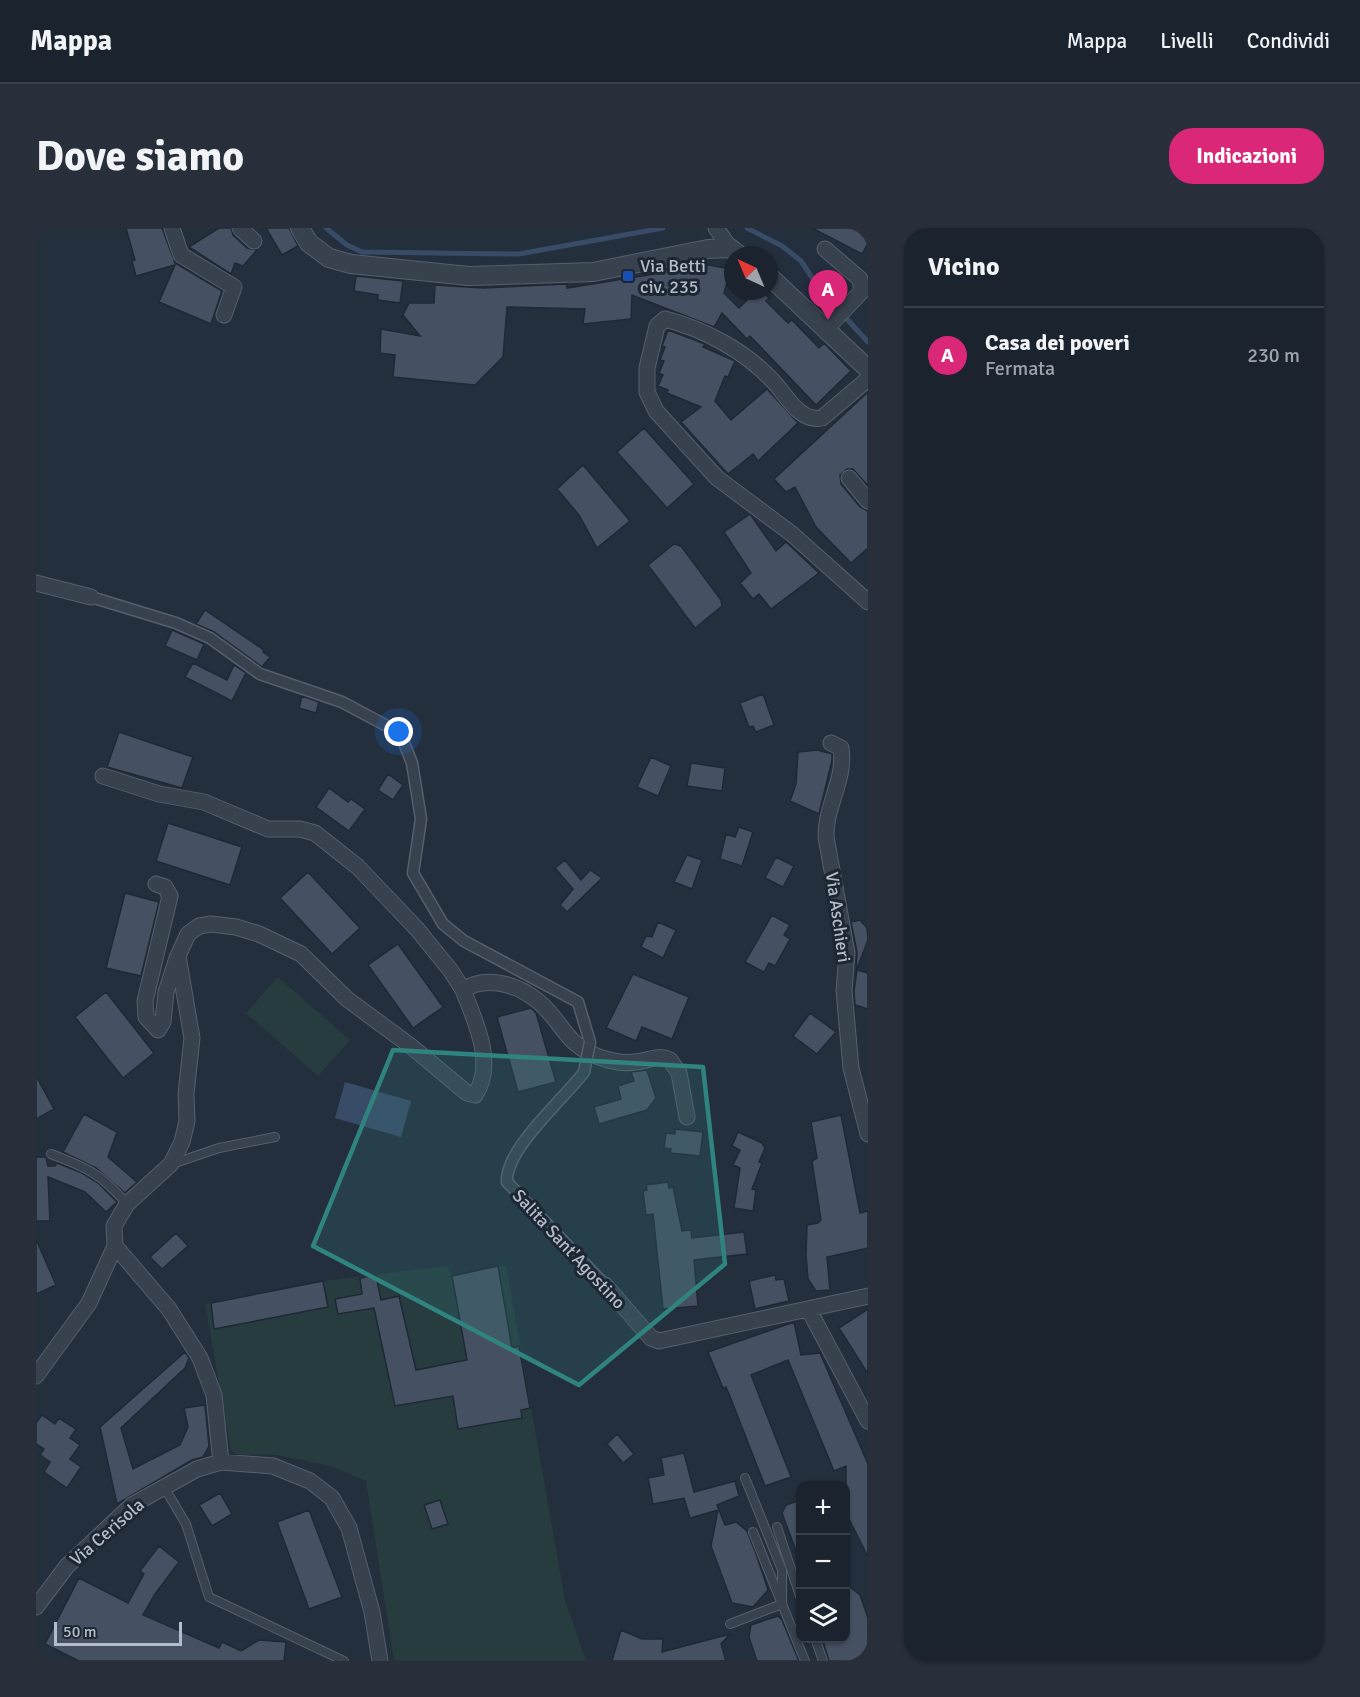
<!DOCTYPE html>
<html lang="it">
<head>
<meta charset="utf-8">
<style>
	:root { --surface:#1b232e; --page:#282f3a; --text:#f1f3f6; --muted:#a0a4aa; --line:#39404a; --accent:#db2777 }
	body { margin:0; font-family:Signika,sans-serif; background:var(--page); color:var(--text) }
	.controls { position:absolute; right:18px; bottom:18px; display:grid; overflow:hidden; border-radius:12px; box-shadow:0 2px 4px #0004 }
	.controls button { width:54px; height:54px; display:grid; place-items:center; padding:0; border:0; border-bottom:2px solid var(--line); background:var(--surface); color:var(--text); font:30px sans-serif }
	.compass { position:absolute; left:688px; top:18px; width:54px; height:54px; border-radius:50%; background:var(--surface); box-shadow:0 2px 4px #0004; rotate:316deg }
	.scale { position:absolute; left:18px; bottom:15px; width:128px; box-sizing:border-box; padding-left:6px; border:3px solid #b4bcc9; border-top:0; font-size:16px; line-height:21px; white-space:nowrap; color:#b4bcc9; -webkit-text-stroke:4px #1d2633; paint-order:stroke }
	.you { position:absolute; left:363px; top:504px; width:21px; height:21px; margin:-15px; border:4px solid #fff; border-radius:50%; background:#1a73e8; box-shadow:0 0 0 9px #1a73e833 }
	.badge { display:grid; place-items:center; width:39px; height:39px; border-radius:50%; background:var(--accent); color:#fff; font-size:20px; font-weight:700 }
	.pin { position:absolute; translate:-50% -50px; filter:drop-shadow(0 2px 3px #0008) }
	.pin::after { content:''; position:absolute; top:32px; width:21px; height:18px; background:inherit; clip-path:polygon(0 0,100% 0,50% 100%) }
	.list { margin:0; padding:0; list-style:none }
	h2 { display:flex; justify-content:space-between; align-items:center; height:78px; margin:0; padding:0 24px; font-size:26px }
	h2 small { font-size:20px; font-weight:400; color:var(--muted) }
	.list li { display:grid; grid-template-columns:39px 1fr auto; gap:18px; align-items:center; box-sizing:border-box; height:96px; padding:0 24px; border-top:2px solid var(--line) }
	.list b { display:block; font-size:22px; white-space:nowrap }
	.list p { margin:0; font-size:20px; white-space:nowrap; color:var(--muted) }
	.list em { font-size:20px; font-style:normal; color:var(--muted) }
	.icon { flex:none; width:33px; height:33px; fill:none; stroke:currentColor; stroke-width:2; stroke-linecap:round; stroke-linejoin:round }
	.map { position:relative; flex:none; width:832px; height:1433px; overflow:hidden; border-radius:24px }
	header { display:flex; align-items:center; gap:36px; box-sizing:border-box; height:84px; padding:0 30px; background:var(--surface); border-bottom:2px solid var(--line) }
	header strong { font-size:28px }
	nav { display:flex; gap:33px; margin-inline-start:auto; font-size:21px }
	.intro { display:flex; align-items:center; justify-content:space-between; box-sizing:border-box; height:144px; padding:0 36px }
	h1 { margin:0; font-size:42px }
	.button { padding:15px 27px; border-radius:24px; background:var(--accent); color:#fff; font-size:21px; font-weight:700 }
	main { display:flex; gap:36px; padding:0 36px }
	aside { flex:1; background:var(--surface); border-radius:24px; box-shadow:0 2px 4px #0004 }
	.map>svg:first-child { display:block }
	.green { fill:#263c3f }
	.water { fill:#394c67 }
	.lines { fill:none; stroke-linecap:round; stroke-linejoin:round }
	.stream { stroke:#394c67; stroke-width:5 }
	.building { fill:#455162; stroke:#1f2835; stroke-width:1.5 }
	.service-casing { stroke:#565f6c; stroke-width:10 }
	.pedestrian-casing { stroke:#565f6c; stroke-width:13 }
	.minor-casing { stroke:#565f6c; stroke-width:17 }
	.tertiary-casing { stroke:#565f6c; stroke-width:20 }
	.service { stroke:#38414e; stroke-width:8 }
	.pedestrian { stroke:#38414e; stroke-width:10 }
	.minor { stroke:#38414e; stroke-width:15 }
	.tertiary { stroke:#38414e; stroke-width:18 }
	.pedestrian-bridge-casing { stroke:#565f6c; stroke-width:13; stroke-linecap:butt }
	.pedestrian-bridge { stroke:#38414e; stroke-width:10 }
	.marked { fill:#308480; fill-opacity:0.2; stroke:#308480; stroke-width:4.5; stroke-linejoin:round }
	.transit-dot { fill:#1a4fb4; stroke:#1d2633; stroke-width:2 }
	.labels { text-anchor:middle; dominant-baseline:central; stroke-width:6; stroke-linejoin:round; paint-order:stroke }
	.poi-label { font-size:18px; fill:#b4bcc9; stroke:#1d2633; text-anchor:start }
	.street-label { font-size:18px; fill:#b4bcc9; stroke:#1d2633 }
</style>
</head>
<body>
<header>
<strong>Mappa</strong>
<nav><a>Mappa</a><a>Livelli</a><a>Condividi</a></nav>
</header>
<div class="intro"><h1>Dove siamo</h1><a class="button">Indicazioni</a></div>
<main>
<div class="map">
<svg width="832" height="1433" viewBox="0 0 832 1433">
	<rect width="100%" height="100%" fill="#242f3e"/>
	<!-- green -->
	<path class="green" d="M242 749 314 812 282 848 210 785Z
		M470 1037 529 1372 550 1433H358L330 1253 295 1238 241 1227 200 1226 195 1222 169 1076 287 1053 411 1038 416 1047Z"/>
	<!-- water -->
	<path class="water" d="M309 854 375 873 365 909 299 890Z"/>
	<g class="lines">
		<!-- stream -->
		<path class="stream" d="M290 0 311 17 326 24 483 26 627 0
			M711 0 746 18 765 33 785 63 832 114"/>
	</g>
	<!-- building -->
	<path class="building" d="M90 0H126L139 35 186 63 175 96 123 74 139 37 100 48 96 33 99 32Z
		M183 0H195L197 7 211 20 221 22 207 38 199 35 195 46 153 19Z
		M230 0H253L262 18 246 27Z
		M776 0H819L832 7V15L826 26Z
		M661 35 695 41 688 65 703 80 720 63H726L733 70 730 73 752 95 756 92 783 120 788 115 815 143 780 177 714 108 711 111 686 85 678 99 596 67 595 91 547 96 549 81 471 79 467 129 439 157 357 149 359 127 344 125 345 101 384 108 367 87 373 75H398L399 57 447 60 531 56V60L618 46 619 44Z
		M320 48 367 53 364 75 342 72V67L318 63Z
		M632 102 669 116 667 119 699 133 692 149 689 148 679 173 695 192 731 161 762 195 722 233 717 226 692 246 645 194 665 179 631 165 632 162 622 158 627 147 623 145 628 133 624 132 629 119 626 118Z
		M832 164V258L817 241H811L804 247 805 256 824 279 832 283V320L815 335 780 299 759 259 750 264 738 251Z
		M608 200 658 256 631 280 581 224Z
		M547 237 594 293 561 320 543 287 521 261Z
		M714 286 740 323 750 314 783 345 735 381 723 366 717 371 704 355 715 345 688 304Z
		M638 316 645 318 685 372 686 378 659 400 612 337Z
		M169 382 228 422 227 424 234 429 226 439 178 404 160 396Z
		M136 402 168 416 161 432 129 418Z
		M157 435 191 452 198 437 210 445 196 473 149 449Z
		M727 466 738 497 720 504 717 498 713 499 704 475Z
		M266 468 283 474 280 485 263 480Z
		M83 504 157 529 146 560 71 539Z
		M781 522 796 526V532L783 586 754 573 760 556 762 524Z
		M615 529 635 538 622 568 601 559Z
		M655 535 689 540 686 563 651 558Z
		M352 546 367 557 357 572 342 562Z
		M293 560 312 574 315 571 329 581 313 603 280 579Z
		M132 595 206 619 194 657 120 633Z
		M703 599 717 604 706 638 684 631 690 606 699 609Z
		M651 627 666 632 656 661 638 654Z
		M740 629 758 638 747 659 729 650Z
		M529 632 545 652 554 642 566 650 531 684 524 677 537 661 519 640Z
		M272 644 324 700 296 726 244 670Z
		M89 665 123 674 105 748 70 740Z
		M736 687 754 697 748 707 754 711 739 738 733 735 728 744 709 734Z
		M824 692 831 700 832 712 820 743 821 724 815 694Z
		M622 694 640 702 627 730 605 719 610 708 616 709Z
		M362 716 407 779 377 800 332 737Z
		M821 742 832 745V781L819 777 818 763Z
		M597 746 653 769 636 811 606 799 600 813 570 800Z
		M70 764 118 825 87 850 39 789Z
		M495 780 500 785 520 854 482 864 461 789Z
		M774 785 800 804 781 826 757 808Z
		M611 842 620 870 611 882 563 896 558 879 585 871 582 858 598 853 595 844Z
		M0 848 18 881 0 891Z
		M48 886 81 904 72 929 101 954 89 965 60 940 27 924Z
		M805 887 824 985 832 983V1020L791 1029 794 1062 780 1063 772 1051 770 1027 771 997 782 995 785 992 776 933 781 930 775 894Z
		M639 901 667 904 664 928 634 925 635 921 628 920 630 905 639 906Z
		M702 904 726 915 729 920 723 934 726 935 716 961 720 962 717 983 698 980 704 940 697 937 704 922 696 918Z
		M0 929H10L12 938H19L21 935 46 945 62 955 81 974 70 984 49 964 12 949 14 993H0Z
		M632 954 633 960 637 959 646 1003 655 1002 656 1010 708 1004 711 1026 658 1032 662 1078 627 1081 617 986 610 987 607 963 611 962 610 957Z
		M140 1005 152 1018 126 1041 114 1029Z
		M0 1011 20 1057 0 1066Z
		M462 1038 476 1120 483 1118 494 1180 485 1182 486 1190 422 1201 417 1168 359 1178 338 1080 302 1086 299 1071 326 1066 324 1050 340 1047 345 1072 363 1068 380 1142 431 1132 416 1048Z
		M739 1047 740 1052 748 1051 753 1073 719 1081 713 1053Z
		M287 1053 292 1079 178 1101 175 1075Z
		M832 1081V1146L803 1100Z
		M758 1094 765 1127 784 1125 832 1236V1329L813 1291 810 1292V1238L798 1243 752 1132 715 1147 755 1249 729 1258 695 1171 690 1159 687 1160 672 1124Z
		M149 1124 153 1130 149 1140 85 1200 97 1241 144 1217 152 1199 148 1180 169 1177 173 1218 167 1229 156 1232 81 1276 64 1199Z
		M6 1187 19 1196 23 1190 40 1201 34 1210 44 1217 34 1231 45 1239 31 1260 8 1244 14 1234 4 1227 8 1221 0 1216V1195Z
		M581 1206 598 1226 587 1235 571 1216Z
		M648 1225 658 1264 699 1253 703 1268 681 1277 689 1297 700 1294 711 1303 720 1326 732 1362 717 1379 696 1375 675 1318 682 1282 654 1290 648 1270 617 1276 612 1250 628 1247 625 1230Z
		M184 1265 196 1286 176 1298 163 1277Z
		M404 1272 412 1296 396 1301 388 1277Z
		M765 1272V1331H763L746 1285 750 1277Z
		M273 1282 306 1369 273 1381 241 1294Z
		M123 1318 143 1334 119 1366 107 1387 183 1420 186 1414 205 1423 223 1412 250 1414 248 1433H43L9 1416 43 1350 92 1375 108 1346 104 1343Z
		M810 1356 824 1367 832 1390V1429L818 1433H793L786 1410H810Z
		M742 1388 746 1392 763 1433H721L713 1409 715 1397Z
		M585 1402 606 1411H627L626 1424 694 1406 685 1416 690 1433H576Z"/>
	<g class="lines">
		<!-- service casing -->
		<g class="service-casing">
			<path id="service" d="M15 926C52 940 65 946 91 976
				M136 936 183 920 239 909
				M128 1259 150 1296 173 1369 308 1433
				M741 1299 764 1368
				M717 1304 769 1433
				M694 1396 746 1376V1342L709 1250
				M779 1410 787 1433"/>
		</g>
		<!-- pedestrian casing -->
		<g class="pedestrian-casing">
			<path id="pedestrian" d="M55 369 140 395 174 410 224 446 306 474 364 505 376 535 385 591 377 645 407 696 428 713 542 774 554 814
				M548 844C528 871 469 921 471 954L569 1057"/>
		</g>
		<!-- minor casing -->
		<g class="minor-casing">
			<path id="minor" d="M136 0 145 27 198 59 188 87
				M204 0 218 13
				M680 0 694 20
				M789 21 824 51 826 63 790 101
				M832 151 786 190C763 194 751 168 737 153 709 123 668 101 629 91L621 98 611 140V164L620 183 681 250 756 306 832 374
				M813 250 832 273
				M0 355 55 369
				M795 515 805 520C810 552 789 578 790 609L811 725 808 763 815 840 832 906
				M67 548 123 566 168 574 232 601H264L279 605 322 639 381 701 415 743 427 762
				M120 656 129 659 134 668 109 773 110 789 122 802 127 794 130 764 141 730
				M569 1057 615 1110 623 1113 832 1068
				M773 1082 832 1193
				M0 1148 53 1075 79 1018
				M185 1234 178 1167 164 1130 133 1081 79 1018 78 998 91 976 135 936 146 914 151 893 150 866 156 810 142 728 152 706 163 698 175 696 200 699 223 706 265 726 311 771 376 819 431 865 439 867C460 835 439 793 427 762 450 747 482 756 503 774 526 793 528 816 563 829 575 833 586 836 599 834 612 833 622 826 634 832L643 845 651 889
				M0 1379 31 1338 96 1277 161 1241 185 1234 237 1238 274 1253 296 1270 313 1300 336 1384 344 1433"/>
		</g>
		<!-- tertiary casing -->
		<g class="tertiary-casing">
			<path id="tertiary" d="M264 0 273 15 293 30 315 36 433 48 557 44 672 21 694 20 703 27
				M733 48 832 141"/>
		</g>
		<!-- service -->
		<use href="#service" class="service"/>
		<!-- pedestrian -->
		<use href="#pedestrian" class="pedestrian"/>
		<!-- minor -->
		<use href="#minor" class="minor"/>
		<!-- tertiary -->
		<use href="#tertiary" class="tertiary"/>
		<!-- pedestrian-bridge casing -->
		<g class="pedestrian-bridge-casing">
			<path id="pedestrian-bridge" d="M548 844 554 814"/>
		</g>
		<!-- pedestrian-bridge -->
		<use href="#pedestrian-bridge" class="pedestrian-bridge"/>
	</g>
	<!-- marked area -->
	<path class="marked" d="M357 822 667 839 689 1036 543 1157 277 1018Z"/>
	<!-- markers -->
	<rect class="transit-dot" x="586" y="42" width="12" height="12" rx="3"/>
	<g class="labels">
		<!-- poi labels -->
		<g class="poi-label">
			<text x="604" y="38">Via Betti<tspan x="604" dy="21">civ. 235</tspan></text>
		</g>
		<!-- street labels -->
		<g class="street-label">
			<text transform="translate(802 689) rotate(82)">Via Aschieri</text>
			<text transform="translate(533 1021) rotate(47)">Salita Sant'Agostino</text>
			<text transform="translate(71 1304) rotate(-41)">Via Cerisola</text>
		</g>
	</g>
</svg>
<div class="controls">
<button>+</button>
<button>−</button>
<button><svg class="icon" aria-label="layers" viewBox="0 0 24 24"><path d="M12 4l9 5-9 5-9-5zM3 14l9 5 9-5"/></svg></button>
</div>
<svg class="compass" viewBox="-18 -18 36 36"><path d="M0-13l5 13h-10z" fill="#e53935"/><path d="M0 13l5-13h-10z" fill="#a0a4aa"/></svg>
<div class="scale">50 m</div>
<div class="you"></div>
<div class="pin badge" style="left:792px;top:92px">A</div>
</div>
<aside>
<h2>Vicino<small></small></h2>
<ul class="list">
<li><span class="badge">A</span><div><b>Casa dei poveri</b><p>Fermata</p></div><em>230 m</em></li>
</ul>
</aside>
</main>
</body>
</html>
